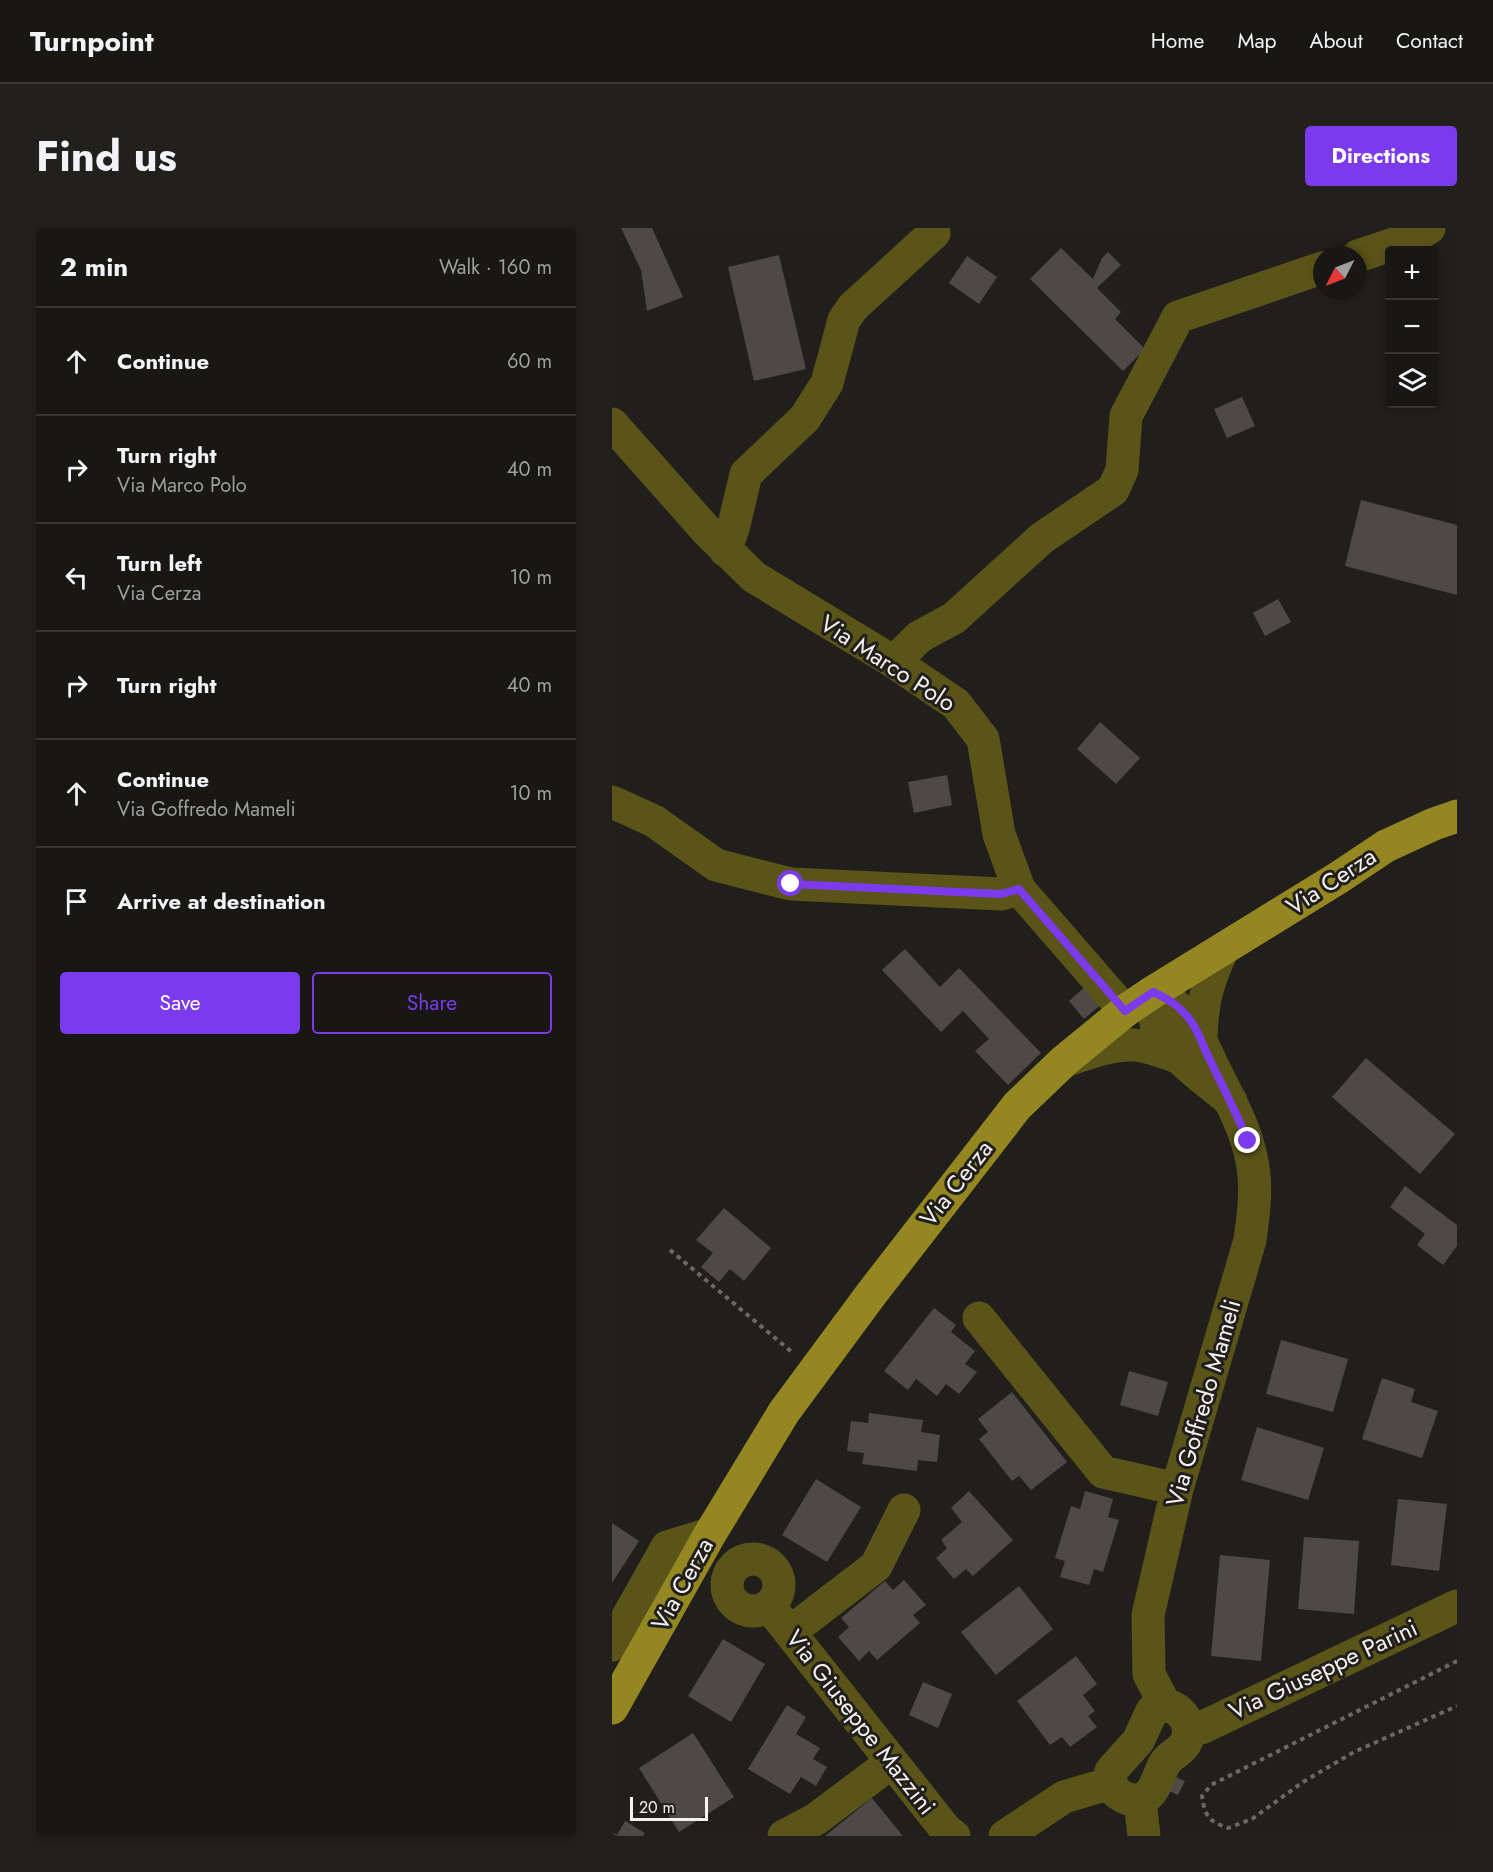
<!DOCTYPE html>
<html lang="en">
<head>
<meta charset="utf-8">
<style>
	:root { --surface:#191714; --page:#22201d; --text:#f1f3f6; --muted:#9f9fa0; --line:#373634; --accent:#7c3aed }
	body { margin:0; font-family:Jost,sans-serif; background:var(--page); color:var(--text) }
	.controls { position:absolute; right:18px; top:18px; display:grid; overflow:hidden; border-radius:6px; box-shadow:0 3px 9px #0003 }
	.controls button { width:54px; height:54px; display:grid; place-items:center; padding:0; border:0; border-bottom:2px solid var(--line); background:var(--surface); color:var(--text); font:30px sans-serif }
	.compass { position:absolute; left:701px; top:18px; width:54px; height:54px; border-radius:50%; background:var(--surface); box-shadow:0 3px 9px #0003; rotate:228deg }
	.scale { position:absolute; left:18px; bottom:15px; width:78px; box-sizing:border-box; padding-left:6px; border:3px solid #f4f2f0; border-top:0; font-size:16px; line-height:21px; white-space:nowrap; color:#f4f2f0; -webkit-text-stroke:4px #211f1b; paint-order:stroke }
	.stop { position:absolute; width:18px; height:18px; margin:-14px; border:4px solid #7c3aed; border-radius:50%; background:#fff }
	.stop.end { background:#7c3aed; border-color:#fff; box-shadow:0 2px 6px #0008 }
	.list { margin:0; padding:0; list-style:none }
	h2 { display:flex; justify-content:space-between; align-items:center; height:78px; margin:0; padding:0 24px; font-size:26px }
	h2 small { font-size:20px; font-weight:400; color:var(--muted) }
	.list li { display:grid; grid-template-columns:39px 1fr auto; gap:18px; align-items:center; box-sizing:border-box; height:108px; padding:0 24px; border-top:2px solid var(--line) }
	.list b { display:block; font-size:22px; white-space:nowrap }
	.list p { margin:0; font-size:20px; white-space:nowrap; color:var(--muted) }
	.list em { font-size:20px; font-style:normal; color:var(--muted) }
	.actions { display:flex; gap:12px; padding:18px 24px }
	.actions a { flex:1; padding:14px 0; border:2px solid var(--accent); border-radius:6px; text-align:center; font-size:21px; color:var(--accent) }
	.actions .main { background:var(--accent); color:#fff }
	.icon { flex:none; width:33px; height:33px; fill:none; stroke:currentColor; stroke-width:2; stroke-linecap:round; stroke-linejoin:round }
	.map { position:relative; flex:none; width:845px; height:1608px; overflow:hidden; border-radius:6px }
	header { display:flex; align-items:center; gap:36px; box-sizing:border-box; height:84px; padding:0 30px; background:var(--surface); border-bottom:2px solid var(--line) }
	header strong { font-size:28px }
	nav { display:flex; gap:33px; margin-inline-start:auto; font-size:21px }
	.intro { display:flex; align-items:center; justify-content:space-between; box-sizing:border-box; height:144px; padding:0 36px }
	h1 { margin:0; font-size:42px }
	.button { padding:15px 27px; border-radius:6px; background:var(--accent); color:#fff; font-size:21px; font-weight:700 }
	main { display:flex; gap:36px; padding:0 36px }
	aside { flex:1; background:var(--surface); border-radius:6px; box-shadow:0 3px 9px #0003 }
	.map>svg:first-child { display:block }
	.building { fill:#4e4947 }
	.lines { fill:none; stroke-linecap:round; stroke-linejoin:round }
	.path { stroke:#6a6865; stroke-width:4; stroke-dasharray:4.5 4.5; stroke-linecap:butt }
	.minor { stroke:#5b5419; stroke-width:33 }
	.major { stroke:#948721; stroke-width:33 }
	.route { stroke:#7c3aed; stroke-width:8 }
	.labels { text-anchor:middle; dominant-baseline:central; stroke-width:6; stroke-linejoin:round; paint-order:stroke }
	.street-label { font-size:24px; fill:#f4f2f0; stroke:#211f1b }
</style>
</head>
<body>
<header>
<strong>Turnpoint</strong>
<nav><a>Home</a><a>Map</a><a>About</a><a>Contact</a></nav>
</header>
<div class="intro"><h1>Find us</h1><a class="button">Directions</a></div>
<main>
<aside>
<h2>2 min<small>Walk · 160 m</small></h2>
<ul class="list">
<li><svg class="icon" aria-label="ahead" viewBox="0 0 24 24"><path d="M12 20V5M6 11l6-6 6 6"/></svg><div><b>Continue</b></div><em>60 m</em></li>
<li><svg class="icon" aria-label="right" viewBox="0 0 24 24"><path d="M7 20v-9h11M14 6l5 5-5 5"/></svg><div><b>Turn right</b><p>Via Marco Polo</p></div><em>40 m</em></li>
<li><svg class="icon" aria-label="left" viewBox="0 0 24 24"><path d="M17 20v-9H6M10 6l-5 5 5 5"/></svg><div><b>Turn left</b><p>Via Cerza</p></div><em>10 m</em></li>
<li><svg class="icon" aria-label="right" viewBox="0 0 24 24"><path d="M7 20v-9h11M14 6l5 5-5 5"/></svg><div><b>Turn right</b></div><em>40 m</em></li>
<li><svg class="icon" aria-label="ahead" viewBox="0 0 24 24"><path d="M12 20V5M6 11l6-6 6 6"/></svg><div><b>Continue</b><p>Via Goffredo Mameli</p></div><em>10 m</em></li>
<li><svg class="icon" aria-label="arrive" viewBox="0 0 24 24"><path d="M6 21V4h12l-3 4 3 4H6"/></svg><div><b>Arrive at destination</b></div></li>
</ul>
<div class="actions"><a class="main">Save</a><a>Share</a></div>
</aside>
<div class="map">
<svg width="845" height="1608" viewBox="0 0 845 1608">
	<rect width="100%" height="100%" fill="#211f1b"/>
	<!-- building -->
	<path class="building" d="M9 0H40L71 69 35 83 29 42Z
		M449 20 481 51 490 30 496 24 509 37 485 60 509 84 503 91 533 121 511 143 418 51Z
		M167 27 194 141 142 153 116 39Z
		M355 28 385 49 367 76 337 55Z
		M630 169 643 198 615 210 602 181Z
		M749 272 845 297V367L733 338Z
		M666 371 679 394 653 408 641 385Z
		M488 494 528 530 504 556 465 521Z
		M335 547 340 577 302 585 296 554Z
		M293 721 328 759 347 740 429 825 396 857 363 823 377 811 351 783 329 804 270 742Z
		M476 756 492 774 472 791 457 773Z
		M754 830 843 906 808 946 720 869Z
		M793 958 845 997V1018L831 1037 805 1017 813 1006 778 979Z
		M112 980 159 1020 132 1053 118 1041 107 1054 89 1039 101 1025 84 1012Z
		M322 1080 344 1097 339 1104 363 1123 353 1136 365 1144 347 1166 334 1156 325 1168 304 1151 296 1162 272 1143Z
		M669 1112 736 1131 721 1184 654 1166Z
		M517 1143 556 1154 546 1188 508 1177Z
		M770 1150 803 1161 799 1174 826 1183 810 1230 750 1211Z
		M400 1164 455 1234 419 1262 407 1248 400 1253 367 1211 376 1204 366 1191Z
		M257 1185 311 1192 309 1204 328 1207 325 1234 306 1232 305 1243 250 1236 252 1225 235 1223 239 1193 256 1195Z
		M645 1199 712 1220 696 1272 629 1252Z
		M204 1251 249 1279 215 1334 170 1307Z
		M357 1263 401 1312 361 1348 354 1341 342 1351 324 1330 335 1320 329 1312 350 1294 339 1280Z
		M473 1263 501 1271 496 1289 507 1292 491 1344 482 1341 477 1357 448 1349 453 1333 443 1330 459 1278 468 1281Z
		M786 1271 835 1276 827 1343 779 1337Z
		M0 1295 27 1313 0 1355Z
		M692 1309 747 1313 742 1386 686 1381Z
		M608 1327 658 1332 649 1433 599 1428Z
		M292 1352 314 1377 301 1387 308 1395 265 1432 257 1423 247 1433 226 1409 237 1399 229 1390 273 1353 281 1362Z
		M407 1358 441 1401 384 1447 349 1404Z
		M111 1411 153 1436 119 1494 76 1468Z
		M464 1428 485 1456 471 1467 483 1483 476 1488 485 1499 458 1519 450 1509 438 1517 405 1473Z
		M311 1454 340 1466 326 1500 297 1487Z
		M175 1477 194 1489 184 1506 208 1520 201 1531 215 1539 204 1558 189 1549 178 1566 136 1541Z
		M81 1505 122 1569 67 1604 27 1540Z
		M564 1549 573 1553 566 1567 557 1563Z
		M260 1570 290 1607 289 1608H213Z
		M13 1593 33 1605 31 1608H0V1604L5 1607Z"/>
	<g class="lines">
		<!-- path -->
		<path class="path" d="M58 1022 181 1125
			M845 1433 599 1557 590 1568C593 1589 597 1593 616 1600L640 1591 691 1554 742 1524 845 1478"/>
		<!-- minor -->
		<path class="minor" d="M746 28 800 10 817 0
			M0 196 96 304 142 349 282 434 344 476 371 511 387 606 407 661 513 783
			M113 322 121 301 134 246 193 190 215 155 232 92 241 79 322 5 321 0
			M282 434 307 409 342 390 430 310 501 262 510 242 514 188 566 89 710 40
			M0 574 42 593 104 637 179 656 389 666 407 661
			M589 809C590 774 596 752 611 721
			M452 833C474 826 498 816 521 817 538 818 555 825 570 831
			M367 1090 491 1244 565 1261
			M115 1357a26 26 0 1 1 52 0a26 26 0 1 1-52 0Z
			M157 1378 334 1602 342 1608
			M178 1404 264 1338 292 1282
			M0 1417 55 1319 98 1306
			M553 1477 537 1446 536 1387 565 1261 638 1012C641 990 644 970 642 947 638 903 614 867 596 828 589 814 585 800 574 787 564 776 554 770 541 764 541 781 542 800 553 814 567 833 600 858 619 873
			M553 1477C570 1479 583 1499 573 1516 568 1524 558 1527 553 1535 548 1543 546 1553 541 1561 531 1578 513 1573 501 1561L498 1549 499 1543 526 1513 540 1483Z
			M577 1502 589 1500 845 1378
			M528 1572 532 1608
			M172 1608 204 1591 280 1534
			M393 1608 452 1569 499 1555"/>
		<!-- major -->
		<path class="major" d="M0 1480 98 1306 172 1184 260 1065 405 878 452 833 513 783 541 764 726 650 774 618 822 596 845 588"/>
	</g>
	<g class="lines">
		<!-- route -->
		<path class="route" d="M179 656 389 666 407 661 513 783 541 764C554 770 565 776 575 788 586 800 589 814 596 828 610 857 624 884 636 913"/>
	</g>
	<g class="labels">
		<!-- street labels -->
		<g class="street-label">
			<text transform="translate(276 435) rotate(33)">Via Marco Polo</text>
			<text transform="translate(719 653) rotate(-33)">Via Cerza</text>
			<text transform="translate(344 955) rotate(-52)">Via Cerza</text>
			<text transform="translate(591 1175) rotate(-74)">Via Goffredo Mameli</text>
			<text transform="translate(70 1356) rotate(-61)">Via Cerza</text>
			<text transform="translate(711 1441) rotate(-25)">Via Giuseppe Parini</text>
			<text transform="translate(249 1494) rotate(52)">Via Giuseppe Mazzini</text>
		</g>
	</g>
</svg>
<div class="controls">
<button>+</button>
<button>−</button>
<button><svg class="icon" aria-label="layers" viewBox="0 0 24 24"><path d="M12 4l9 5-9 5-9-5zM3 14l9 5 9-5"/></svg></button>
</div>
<svg class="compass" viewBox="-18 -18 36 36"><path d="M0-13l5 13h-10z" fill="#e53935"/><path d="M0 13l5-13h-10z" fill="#9f9fa0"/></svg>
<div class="scale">20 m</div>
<div class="stop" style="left:179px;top:656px"></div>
<div class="stop end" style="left:636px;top:913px"></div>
</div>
</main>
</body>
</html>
